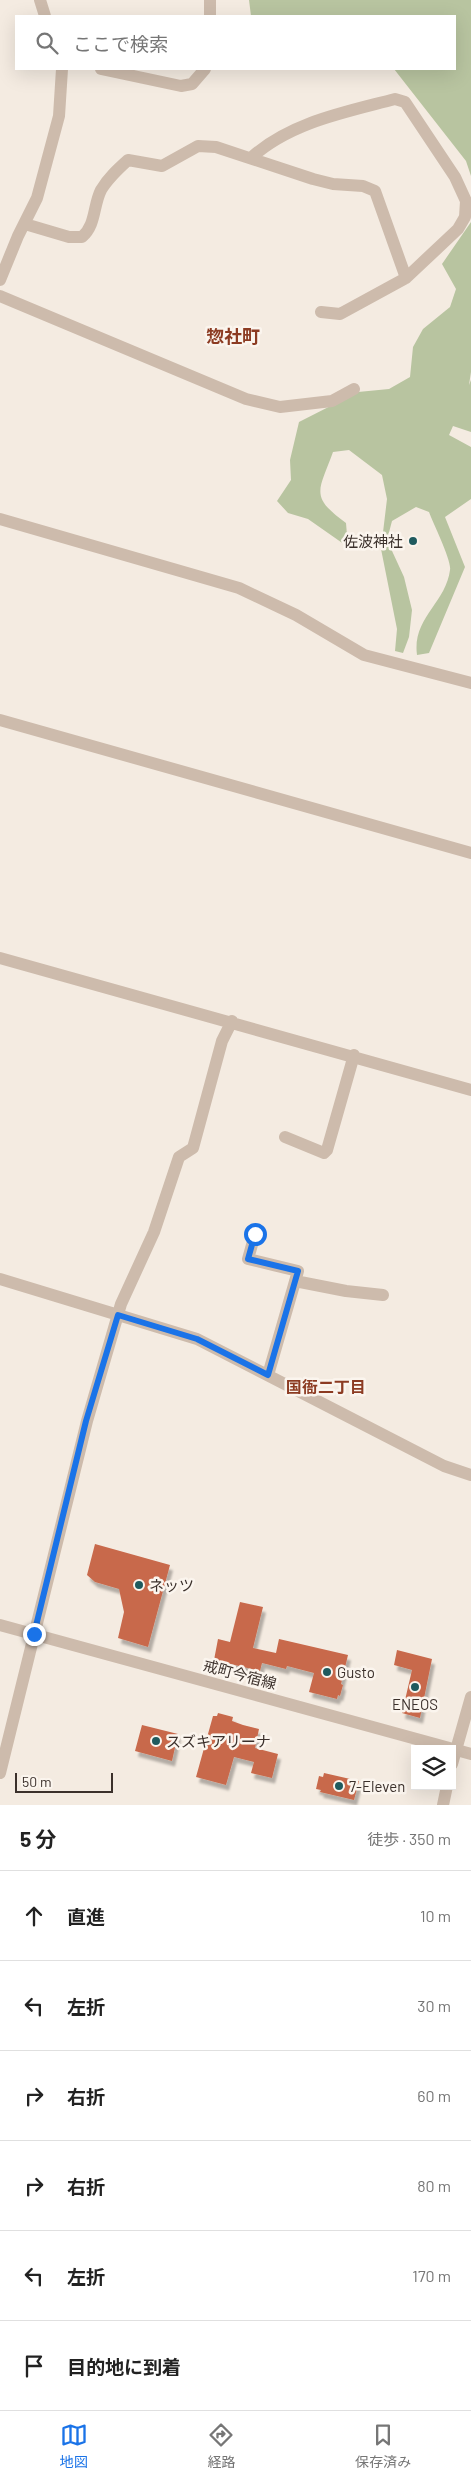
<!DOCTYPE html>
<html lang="ja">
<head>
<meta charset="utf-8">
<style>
	:root { --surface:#fff; --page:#f2f2f2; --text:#222; --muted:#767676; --line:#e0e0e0; --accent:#1a73e8 }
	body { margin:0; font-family:Barlow,"Noto Sans JP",sans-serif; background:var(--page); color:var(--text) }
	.controls { position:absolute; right:15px; bottom:15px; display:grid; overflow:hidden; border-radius:0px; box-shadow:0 5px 20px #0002 }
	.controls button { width:45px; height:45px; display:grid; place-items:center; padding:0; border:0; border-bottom:1px solid var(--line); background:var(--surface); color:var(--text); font:25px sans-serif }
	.scale { position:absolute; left:15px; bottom:12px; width:98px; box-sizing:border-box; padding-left:5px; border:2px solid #3b302b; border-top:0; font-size:14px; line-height:18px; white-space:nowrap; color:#3b302b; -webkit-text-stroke:4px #fbf5ee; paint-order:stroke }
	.stop { position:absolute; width:15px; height:15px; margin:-11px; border:4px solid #1a73e8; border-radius:50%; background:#fff }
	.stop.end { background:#1a73e8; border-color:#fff; box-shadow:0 1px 5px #0008 }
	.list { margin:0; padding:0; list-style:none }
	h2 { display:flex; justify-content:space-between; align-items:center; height:65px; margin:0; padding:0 20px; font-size:21px }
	h2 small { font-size:16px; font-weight:400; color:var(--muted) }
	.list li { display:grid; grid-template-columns:32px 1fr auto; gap:15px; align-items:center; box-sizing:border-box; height:90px; padding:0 20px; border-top:1px solid var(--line) }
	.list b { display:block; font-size:19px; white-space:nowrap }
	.list em { font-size:16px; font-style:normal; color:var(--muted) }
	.icon { flex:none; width:28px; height:28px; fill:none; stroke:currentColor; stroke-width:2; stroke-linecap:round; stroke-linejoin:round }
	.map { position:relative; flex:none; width:471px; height:1805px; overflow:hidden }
	.search { position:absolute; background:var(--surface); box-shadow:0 5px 20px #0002; left:15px; right:15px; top:15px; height:55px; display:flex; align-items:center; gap:12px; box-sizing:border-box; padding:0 18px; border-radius:0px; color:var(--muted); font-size:19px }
	.sheet { height:605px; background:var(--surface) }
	nav { display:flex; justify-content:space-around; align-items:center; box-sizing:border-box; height:70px; border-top:1px solid var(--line); background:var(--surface); font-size:14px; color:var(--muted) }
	nav a { display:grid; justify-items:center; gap:2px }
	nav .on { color:var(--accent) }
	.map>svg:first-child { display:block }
	.green { fill:#b8c4a0 }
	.building { fill:#c8694b; filter:url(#shadow) }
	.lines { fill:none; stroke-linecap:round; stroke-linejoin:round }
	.minor { stroke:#cdbbac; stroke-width:12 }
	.route { stroke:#1a73e8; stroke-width:6 }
	.poi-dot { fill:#1f5a5e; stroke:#fbf5ee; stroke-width:2 }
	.labels { text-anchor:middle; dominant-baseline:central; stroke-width:5; stroke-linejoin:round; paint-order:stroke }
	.poi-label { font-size:15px; fill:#3b302b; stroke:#fbf5ee; text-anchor:start }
	.street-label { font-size:15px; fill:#3b302b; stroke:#fbf5ee }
	.neighbourhood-label { font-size:16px; font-weight:bold; fill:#8c3b22; stroke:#fbf5ee }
	.quarter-label { font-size:18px; font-weight:bold; fill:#8c3b22; stroke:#fbf5ee }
</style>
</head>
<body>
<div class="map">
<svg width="471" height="1805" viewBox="0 0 471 1805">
	<defs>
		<filter id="shadow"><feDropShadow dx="3" dy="5.5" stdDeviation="1" flood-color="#0004"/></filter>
	</defs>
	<rect width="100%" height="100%" fill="#f4ebe1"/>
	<!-- green -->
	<path class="green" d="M249 0H471V176L466 161 394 69H455V16H251Z
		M471 222V372L469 385 471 380V432L453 426 449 435 471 447V499L445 517 465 567 429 653 417 655C412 618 446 603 450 570 452 561 433 523 429 512L416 507 392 521 387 540 404 577 412 610 409 637 403 653 395 651 397 629 381 549 387 499 382 475 349 450 333 452C319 491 309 496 346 523L348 547 308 519 288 513 277 501 291 480 290 460 299 422 358 392 389 389 410 377 413 347 423 329 450 307 456 289 442 264Z"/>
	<!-- building -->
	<path class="building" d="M95 1544 170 1565 148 1647 118 1638 124 1612 119 1589 95 1582 87 1575Z
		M240 1602 263 1607 253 1648 276 1653 279 1639 348 1655 341 1684 343 1685 340 1696 338 1695 337 1699 309 1692 314 1673 287 1666 286 1669 262 1663 260 1671 214 1660 218 1639 230 1642Z
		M397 1650 432 1659 420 1718 402 1713 412 1670 394 1665Z
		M218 1713 233 1717 232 1721 243 1725 259 1729 255 1748 278 1754 272 1778 251 1773 254 1762 234 1757 226 1785 196 1777 213 1716H217Z
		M142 1725 178 1734 172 1761 135 1751Z
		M324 1773 359 1781 354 1800 320 1792 321 1790 316 1789 319 1776 323 1777Z"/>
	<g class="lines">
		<!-- minor -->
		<path class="minor" d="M40 0 45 16
			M210 16V0
			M101 69 181 86 192 84 205 69
			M252 157C291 122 346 112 395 99L405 102 455 177 466 201 465 217 458 229 406 278 340 314 321 312
			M25 224 69 237H82C96 225 93 206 101 190 108 178 118 169 128 160L162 166 198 146 216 147 313 179 333 184 363 186 375 191 406 278
			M0 280 18 236 37 198 59 116 62 69
			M0 296 246 399 280 407 332 401 354 389
			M0 519 239 588 296 615 364 655 471 683
			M0 720 471 853
			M0 958 471 1090
			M285 1137 324 1153 327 1150 354 1055
			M255 1234 248 1259 298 1271 268 1375
			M0 1279 197 1339 444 1466 471 1475
			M295 1281 346 1291 383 1295
			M0 1625 471 1754
			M452 1764 471 1697
			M0 1773 87 1421 121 1304 154 1232 179 1157 193 1148 222 1041 232 1021
			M443 1805 447 1786"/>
	</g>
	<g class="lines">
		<!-- route -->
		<path class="route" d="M34 1634 86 1421 118 1315 197 1339 268 1375 298 1271 248 1259 255 1234"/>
	</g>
	<!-- markers -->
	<g class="poi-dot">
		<circle cx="413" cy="541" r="5"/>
		<circle cx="139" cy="1585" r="5"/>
		<circle cx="327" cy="1672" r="5"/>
		<circle cx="415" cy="1687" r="5"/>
		<circle cx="156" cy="1741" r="5"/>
		<circle cx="339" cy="1786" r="5"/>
	</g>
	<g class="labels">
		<!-- poi labels -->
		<g class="poi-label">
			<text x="403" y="541" text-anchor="end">佐波神社</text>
			<text x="149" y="1585">ネッツ</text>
			<text x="337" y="1672">Gusto</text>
			<text x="415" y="1704" text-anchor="middle">ENEOS</text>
			<text x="166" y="1741">スズキアリーナ</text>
			<text x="349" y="1786">7-Eleven</text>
		</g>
		<!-- street labels -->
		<g class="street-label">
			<text transform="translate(240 1674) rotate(15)">戒町今宿線</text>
		</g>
		<!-- neighbourhood labels -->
		<g class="neighbourhood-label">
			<text x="326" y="1386">国衙二丁目</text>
		</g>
		<!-- quarter labels -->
		<g class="quarter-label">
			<text x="233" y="336">惣社町</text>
		</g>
	</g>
</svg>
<div class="controls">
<button><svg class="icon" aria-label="layers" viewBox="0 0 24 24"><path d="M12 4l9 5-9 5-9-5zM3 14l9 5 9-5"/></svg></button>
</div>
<div class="scale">50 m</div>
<div class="stop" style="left:255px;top:1234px"></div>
<div class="stop end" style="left:34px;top:1634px"></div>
<div class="search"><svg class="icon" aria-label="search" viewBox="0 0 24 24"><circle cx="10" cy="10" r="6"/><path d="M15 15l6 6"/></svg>ここで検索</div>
</div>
<section class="sheet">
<h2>5 分<small>徒歩 · 350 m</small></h2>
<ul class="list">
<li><svg class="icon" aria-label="ahead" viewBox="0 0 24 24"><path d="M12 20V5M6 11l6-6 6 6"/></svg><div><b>直進</b></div><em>10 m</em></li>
<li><svg class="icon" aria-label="left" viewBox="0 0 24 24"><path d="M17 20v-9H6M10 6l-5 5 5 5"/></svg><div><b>左折</b></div><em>30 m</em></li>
<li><svg class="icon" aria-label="right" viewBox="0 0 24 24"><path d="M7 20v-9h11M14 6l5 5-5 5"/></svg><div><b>右折</b></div><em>60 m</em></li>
<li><svg class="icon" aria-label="right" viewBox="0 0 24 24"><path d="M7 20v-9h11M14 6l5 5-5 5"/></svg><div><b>右折</b></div><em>80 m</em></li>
<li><svg class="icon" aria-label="left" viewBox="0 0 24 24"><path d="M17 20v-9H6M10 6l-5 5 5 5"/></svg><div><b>左折</b></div><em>170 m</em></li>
<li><svg class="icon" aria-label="arrive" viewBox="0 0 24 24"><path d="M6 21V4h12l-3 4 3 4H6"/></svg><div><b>目的地に到着</b></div></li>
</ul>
</section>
<nav>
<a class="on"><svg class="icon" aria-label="map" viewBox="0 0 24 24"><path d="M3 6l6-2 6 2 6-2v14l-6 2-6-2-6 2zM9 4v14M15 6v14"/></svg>地図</a>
<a><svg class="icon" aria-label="directions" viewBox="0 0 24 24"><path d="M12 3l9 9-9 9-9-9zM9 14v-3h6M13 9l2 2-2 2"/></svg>経路</a>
<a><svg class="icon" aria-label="saved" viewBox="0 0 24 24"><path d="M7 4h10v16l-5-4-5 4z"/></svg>保存済み</a>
</nav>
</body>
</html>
